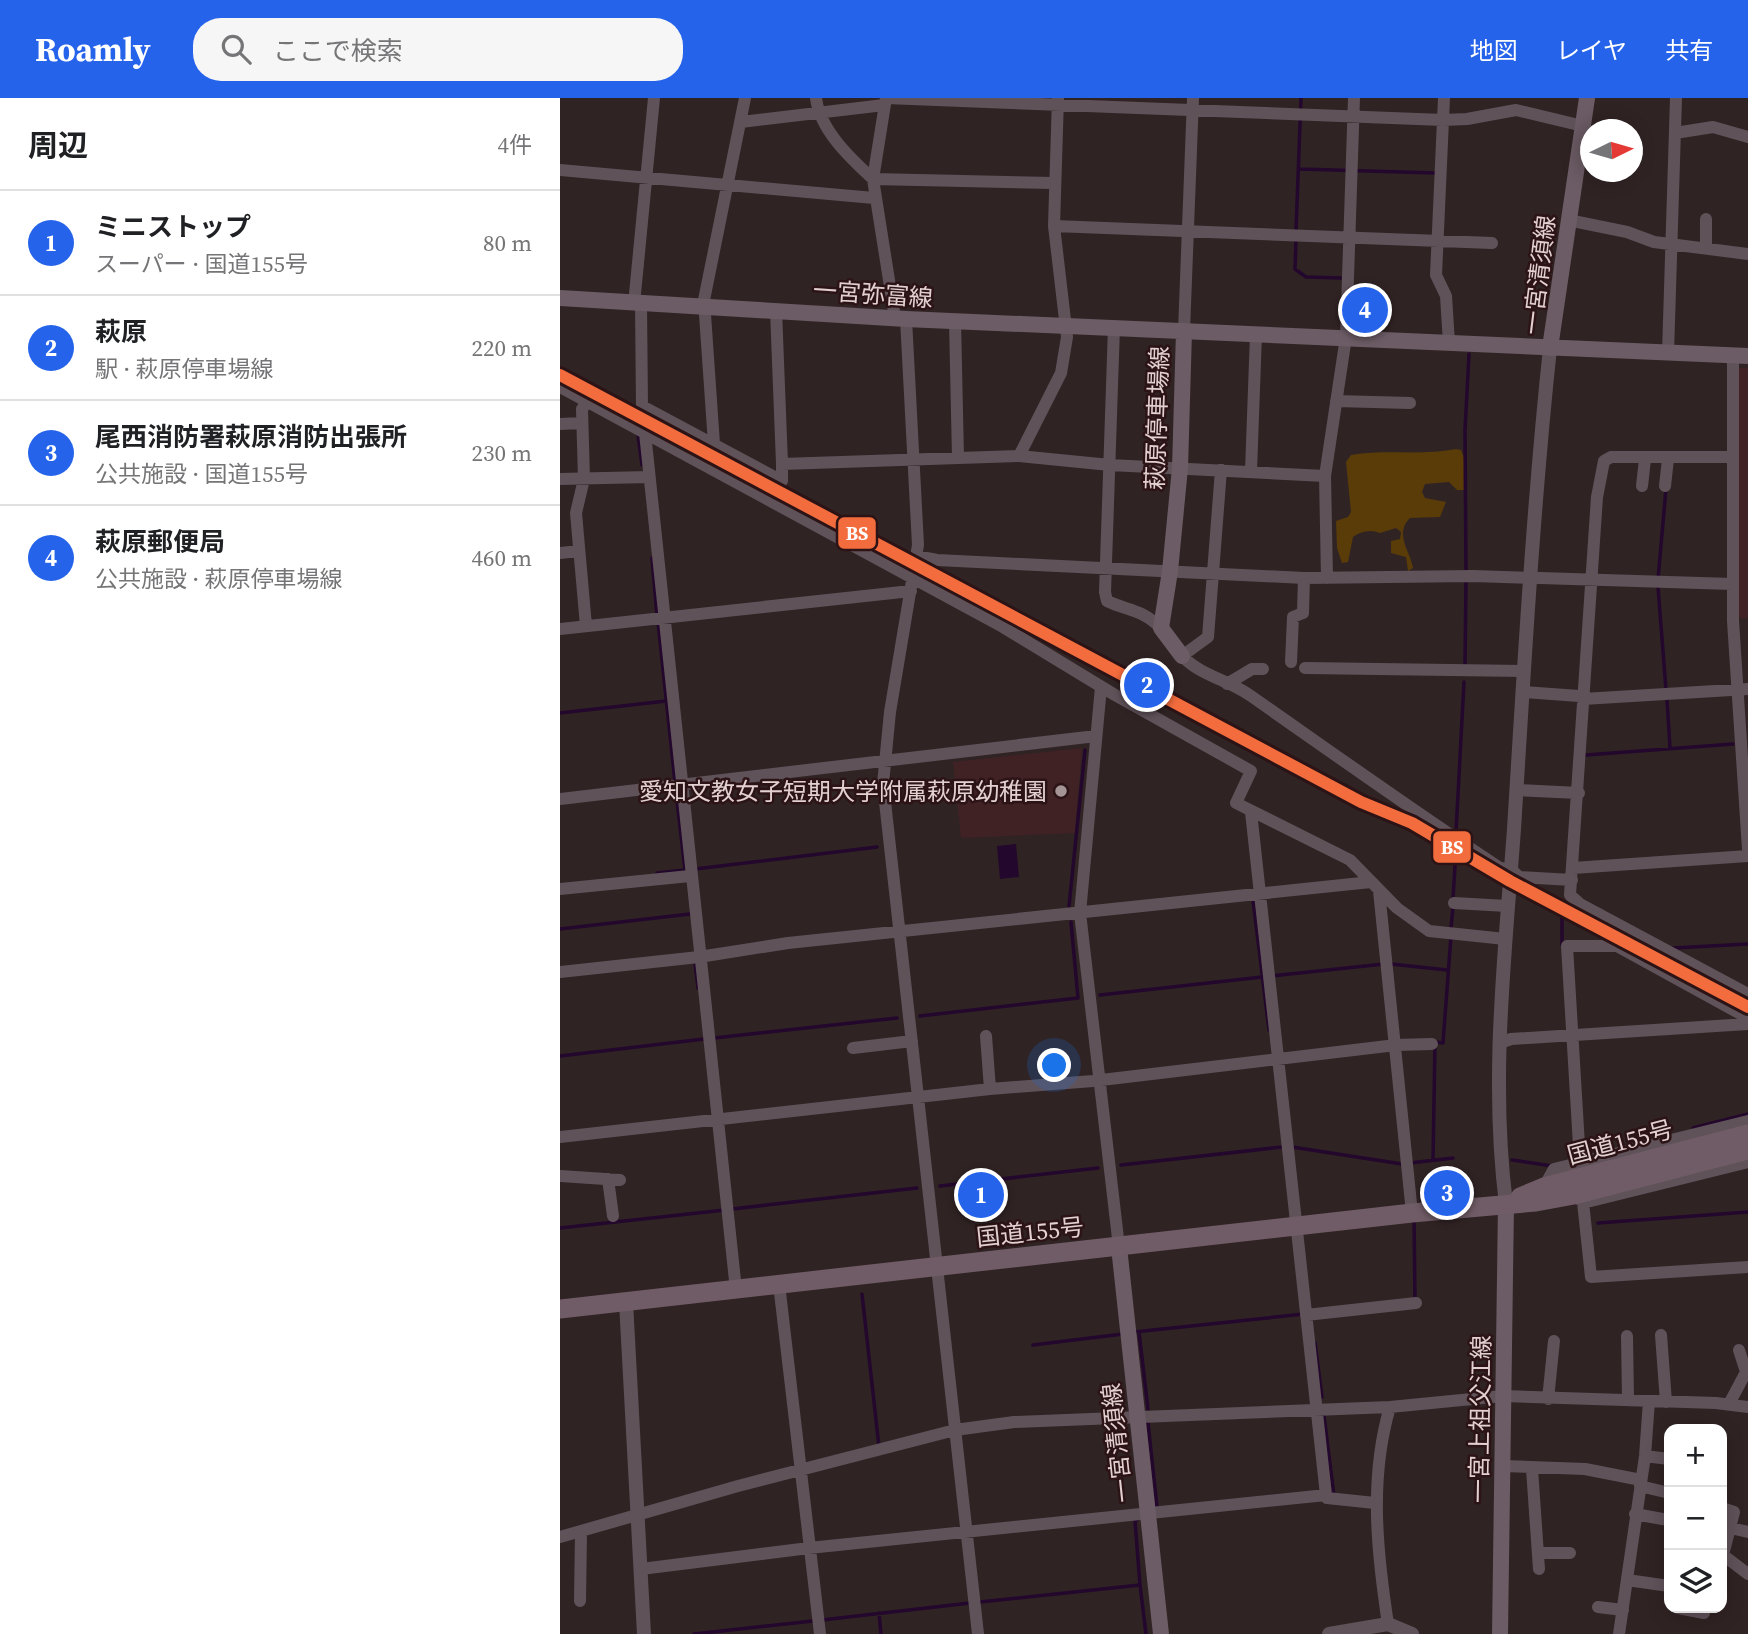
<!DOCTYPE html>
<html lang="ja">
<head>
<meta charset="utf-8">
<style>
	:root { --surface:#fff; --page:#f6f6f6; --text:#202124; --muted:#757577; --line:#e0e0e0; --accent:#2563eb }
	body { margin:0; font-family:"Source Serif 4","Noto Sans JP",serif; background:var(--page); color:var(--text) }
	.controls { position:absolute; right:21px; bottom:21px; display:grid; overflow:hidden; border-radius:14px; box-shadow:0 4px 18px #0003 }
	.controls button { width:63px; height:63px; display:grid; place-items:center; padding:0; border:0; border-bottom:2px solid var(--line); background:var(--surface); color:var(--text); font:35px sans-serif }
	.compass { position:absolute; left:1020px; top:21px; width:63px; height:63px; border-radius:50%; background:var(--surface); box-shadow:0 4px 18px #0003; rotate:85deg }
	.you { position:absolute; left:495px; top:968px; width:24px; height:24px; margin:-18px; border:5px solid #fff; border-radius:50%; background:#1a73e8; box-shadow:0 0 0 10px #1a73e833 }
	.badge { display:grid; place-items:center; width:46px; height:46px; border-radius:50%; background:var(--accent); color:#fff; font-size:23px; font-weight:700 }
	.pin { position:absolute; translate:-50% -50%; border:4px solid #fff; box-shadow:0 2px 7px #0006 }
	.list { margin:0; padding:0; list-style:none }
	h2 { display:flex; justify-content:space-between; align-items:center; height:91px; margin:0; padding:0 28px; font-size:30px }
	h2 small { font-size:23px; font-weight:400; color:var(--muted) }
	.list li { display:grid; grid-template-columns:46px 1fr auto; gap:21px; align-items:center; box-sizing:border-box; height:105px; padding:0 28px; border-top:2px solid var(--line) }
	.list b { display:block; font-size:26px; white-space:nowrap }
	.list p { margin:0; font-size:23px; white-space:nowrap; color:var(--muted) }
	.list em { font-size:23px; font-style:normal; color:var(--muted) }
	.icon { flex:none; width:38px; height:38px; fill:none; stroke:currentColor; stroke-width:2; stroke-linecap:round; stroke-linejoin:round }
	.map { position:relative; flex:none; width:1188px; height:1536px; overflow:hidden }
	header { display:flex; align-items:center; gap:42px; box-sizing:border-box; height:98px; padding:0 35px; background:var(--accent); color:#fff }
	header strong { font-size:33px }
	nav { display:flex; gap:38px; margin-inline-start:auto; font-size:24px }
	.search { width:490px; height:63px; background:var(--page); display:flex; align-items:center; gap:18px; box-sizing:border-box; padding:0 24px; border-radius:28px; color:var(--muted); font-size:26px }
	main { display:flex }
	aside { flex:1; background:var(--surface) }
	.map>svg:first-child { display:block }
	.built { fill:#402225 }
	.green { fill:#593c07 }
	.water { fill:#23072c }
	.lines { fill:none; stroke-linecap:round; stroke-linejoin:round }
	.stream { stroke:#23072c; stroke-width:3.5 }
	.minor { stroke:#605259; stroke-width:12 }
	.tertiary { stroke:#605259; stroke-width:14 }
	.secondary { stroke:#6c5c65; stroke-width:16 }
	.trunk { stroke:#705c66; stroke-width:19 }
	.rail-1-casing { stroke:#2c1315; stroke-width:18 }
	.rail-1 { stroke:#f36c3d; stroke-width:12 }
	.poi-dot { fill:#a49495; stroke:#2c1315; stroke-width:2.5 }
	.labels { text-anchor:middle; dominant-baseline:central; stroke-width:5; stroke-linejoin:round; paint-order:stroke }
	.street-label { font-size:24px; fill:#e3d1d2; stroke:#2c1315 }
	.poi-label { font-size:24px; fill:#e3d1d2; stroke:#2c1315; text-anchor:end }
	.line-badge { stroke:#2c1315; stroke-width:2.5 }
	.badge-label { font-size:19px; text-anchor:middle; font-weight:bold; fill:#fff }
</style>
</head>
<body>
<header>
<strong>Roamly</strong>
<div class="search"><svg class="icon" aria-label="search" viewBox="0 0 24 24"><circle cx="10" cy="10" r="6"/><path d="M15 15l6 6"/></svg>ここで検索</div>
<nav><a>地図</a><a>レイヤ</a><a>共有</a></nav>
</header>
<main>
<aside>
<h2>周辺<small>4件</small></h2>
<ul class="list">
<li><span class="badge">1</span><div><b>ミニストップ</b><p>スーパー · 国道155号</p></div><em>80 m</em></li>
<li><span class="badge">2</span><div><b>萩原</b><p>駅 · 萩原停車場線</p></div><em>220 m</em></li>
<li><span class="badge">3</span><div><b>尾西消防署萩原消防出張所</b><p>公共施設 · 国道155号</p></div><em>230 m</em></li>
<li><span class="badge">4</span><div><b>萩原郵便局</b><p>公共施設 · 萩原停車場線</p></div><em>460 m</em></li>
</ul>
</aside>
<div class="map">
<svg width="1188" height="1536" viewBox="0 0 1188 1536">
	<rect width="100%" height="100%" fill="#302324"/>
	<!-- built -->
	<path class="built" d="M1178 270H1188V520H1180L1178 516Z
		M522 650 515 735 401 740 393 664Z"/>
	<!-- green -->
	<path class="green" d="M896 351 901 352 905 362 904 392H897L889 384 865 386 862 394 865 400 886 404 880 419 850 420C834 436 850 453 853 470L848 473 846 459 831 455V443L840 441 841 434 836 430 820 435C811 431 801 433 793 439L788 464 782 465 777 450 776 423 788 419 791 414 786 364 791 357C826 351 861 358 896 351Z"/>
	<!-- water -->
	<path class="water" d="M456 746 459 779 440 781 437 748Z"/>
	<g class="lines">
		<!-- stream -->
		<path class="stream" d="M739 71 876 75
			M736 133 741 0
			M736 141 735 171 746 179 781 180
			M78 337 82 367
			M92 460 97 517
			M906 474 905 332 909 256
			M1098 481 1106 391
			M1098 489 1106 592
			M98 524 115 684
			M905 567 906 483
			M1107 601 1110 650
			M0 615 106 603
			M1026 657 1173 646
			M896 734 904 584
			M135 771 317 749
			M97 775 125 772 116 694
			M893 801 895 768
			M693 802 709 932
			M509 808 525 652
			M891 830 893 809
			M0 831 130 816
			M1002 847V817
			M1113 850 1188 846
			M135 865 138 890
			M831 866 887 872
			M711 878 824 866
			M540 897 702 879
			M360 918 518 900 511 824
			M154 940 337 920
			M0 958 144 941
			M1133 1030 1188 1016
			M732 1049 842 1066
			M873 1062 875 944 883 945 891 838
			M952 1062 992 1068
			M850 1065 893 1060
			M561 1067 722 1049
			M380 1088 538 1070
			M172 1111 357 1090
			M854 1120 855 1202
			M1038 1125 1188 1114
			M0 1130 165 1112
			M302 1196 319 1349
			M574 1234 744 1216
			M579 1234 588 1311
			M755 1245 762 1299
			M473 1247 563 1236
			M764 1318 774 1398
			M588 1325 597 1409
			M578 1421 575 1423 580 1487
			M420 1504 580 1487 586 1536
			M319 1515 321 1536
			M262 1522 410 1505
			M134 1536 253 1523"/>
		<!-- minor -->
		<path class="minor" d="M256 0C260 32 290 60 313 81L493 85
			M326 0 883 22 907 21 956 12 1023 28
			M326 0 313 81 335 220
			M884 0 876 177 886 198 889 245
			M181 24 324 7
			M1115 35 1153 29 1188 39
			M0 72 314 100
			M1146 121V150
			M1008 122 1067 134 1094 144 1188 156
			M494 128 932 145
			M74 206 94 0
			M81 206 82 308 222 383V366L459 358 550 367 765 378
			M216 212 222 366
			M346 221 358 447 330 614 323 686 418 1536
			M395 223 398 360
			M554 229 545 494 547 503C568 513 582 511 601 530
			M624 233 633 0
			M1108 255 1116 0
			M1173 257V523L1188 751
			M0 289 443 529 555 597 691 673 676 705 790 762 837 810 869 833 945 841
			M776 303 850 305
			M0 326 22 325
			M85 335 176 1192
			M154 346 144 202 185 0
			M459 358 501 275 507 239 494 128 498 0
			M1173 359H1051L1044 363 1037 399 1010 797 1020 806 1188 896
			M661 372 648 539 622 558C641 578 669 582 691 598 774 656 855 714 940 770L951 771 959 779 1012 782
			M691 373 696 236
			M0 381 89 379
			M1082 388 1085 361
			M1105 388 1108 361
			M0 455 19 453
			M356 458 377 462 744 480 913 478 1172 486
			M767 480 765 378 786 239 794 0
			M26 528 16 415 24 381 22 311 27 304
			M0 531 351 493
			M731 564 733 519 743 515 744 480
			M745 570 964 573
			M667 586 692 571H703
			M541 589 520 815 559 1149
			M963 594 1019 598 1023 601 1188 591
			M956 692 1019 695
			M0 701 536 638
			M691 714 766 1397
			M1013 770 1188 758
			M0 791 130 778
			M819 793 852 1115
			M894 805 947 808
			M0 874 139 859 228 845 811 784
			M426 938 430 991
			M940 945 951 941 1188 926
			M293 950 352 943
			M0 1039 430 991 533 983 836 947 872 946
			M1020 1064 1007 848H1057L1188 920
			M0 1078 60 1082
			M48 1081 53 1118
			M984 1089 994 1071 1188 1023
			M1014 1097 1023 1104 1031 1179 1188 1169
			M1015 1098 1031 1103 1188 1064
			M219 1186 260 1536
			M746 1217 856 1205
			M1101 1237 1106 1304
			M1067 1238 1068 1302
			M988 1301 994 1243
			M1169 1306 1186 1274 1179 1252
			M1085 1358 1109 1361
			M942 1368 1025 1371 1081 1382
			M972 1371 979 1471
			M1080 1388 1109 1395
			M1162 1410 1174 1414 1163 1457 1188 1476
			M1075 1416 1108 1422
			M1170 1430 1188 1434
			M0 1439 178 1388 395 1332 454 1324 830 1309 943 1298 1156 1305 1188 1309
			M978 1455H1010
			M81 1471 249 1450 766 1397 767 1400 815 1405
			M1067 1482 1109 1488
			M20 1503 21 1434
			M1038 1509 1063 1512
			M1118 1510 1144 1515
			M828 1526C817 1454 809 1380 830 1309
			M1059 1536 1085 1358 1089 1303"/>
		<!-- tertiary -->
		<path class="tertiary" d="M946 1106C930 982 945 856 954 731 964 571 973 410 990 250
			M66 1204 84 1536
			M769 1536 828 1526 852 1536"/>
		<!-- secondary -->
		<path class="secondary" d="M0 200 346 221 1188 258
			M990 250 1027 0
			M622 558 601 530 610 473 620 370 624 233
			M559 1149 601 1536
			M940 1536 946 1106"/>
		<!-- trunk -->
		<path class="trunk" d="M960 1099 984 1089 1188 1036
			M0 1211 852 1115 976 1104 1014 1097 1188 1052"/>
		<!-- rail-1 casing -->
		<g class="rail-1-casing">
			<path id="rail-1" d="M0 277 801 704 852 725 950 783 1188 909"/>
		</g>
		<!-- rail-1 -->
		<use href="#rail-1" class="rail-1"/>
	</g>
	<!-- markers -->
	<circle class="poi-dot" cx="501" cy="693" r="7"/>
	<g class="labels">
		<!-- street labels -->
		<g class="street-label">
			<text transform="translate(979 177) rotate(-83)">一宮清須線</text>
			<text transform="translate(313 196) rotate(4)">一宮弥富線</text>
			<text transform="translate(597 320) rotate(-88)">萩原停車場線</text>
			<text transform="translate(1060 1044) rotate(-15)">国道155号</text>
			<text transform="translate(470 1134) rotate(-6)">国道155号</text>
			<text transform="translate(920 1321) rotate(-89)">一宮上祖父江線</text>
			<text transform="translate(557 1345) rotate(-96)">一宮清須線</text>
		</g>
		<!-- poi labels -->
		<g class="poi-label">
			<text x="487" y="693">愛知文教女子短期大学附属萩原幼稚園</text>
		</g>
	</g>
	<g class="line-badge">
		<rect x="277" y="418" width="40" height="34" rx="7" fill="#f36c3d"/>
		<rect x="872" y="732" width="40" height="34" rx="7" fill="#f36c3d"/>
	</g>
	<g class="badge-label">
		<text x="297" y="442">BS</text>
		<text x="892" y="756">BS</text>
	</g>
</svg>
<div class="controls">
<button>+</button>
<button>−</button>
<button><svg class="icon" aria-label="layers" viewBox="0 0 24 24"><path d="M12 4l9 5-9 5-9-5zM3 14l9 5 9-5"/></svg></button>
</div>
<svg class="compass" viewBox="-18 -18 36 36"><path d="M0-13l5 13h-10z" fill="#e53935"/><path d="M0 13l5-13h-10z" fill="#757577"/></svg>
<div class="you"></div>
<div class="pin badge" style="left:421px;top:1097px">1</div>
<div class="pin badge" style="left:587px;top:587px">2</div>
<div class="pin badge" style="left:887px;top:1095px">3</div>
<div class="pin badge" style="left:805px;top:212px">4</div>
</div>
</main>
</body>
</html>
